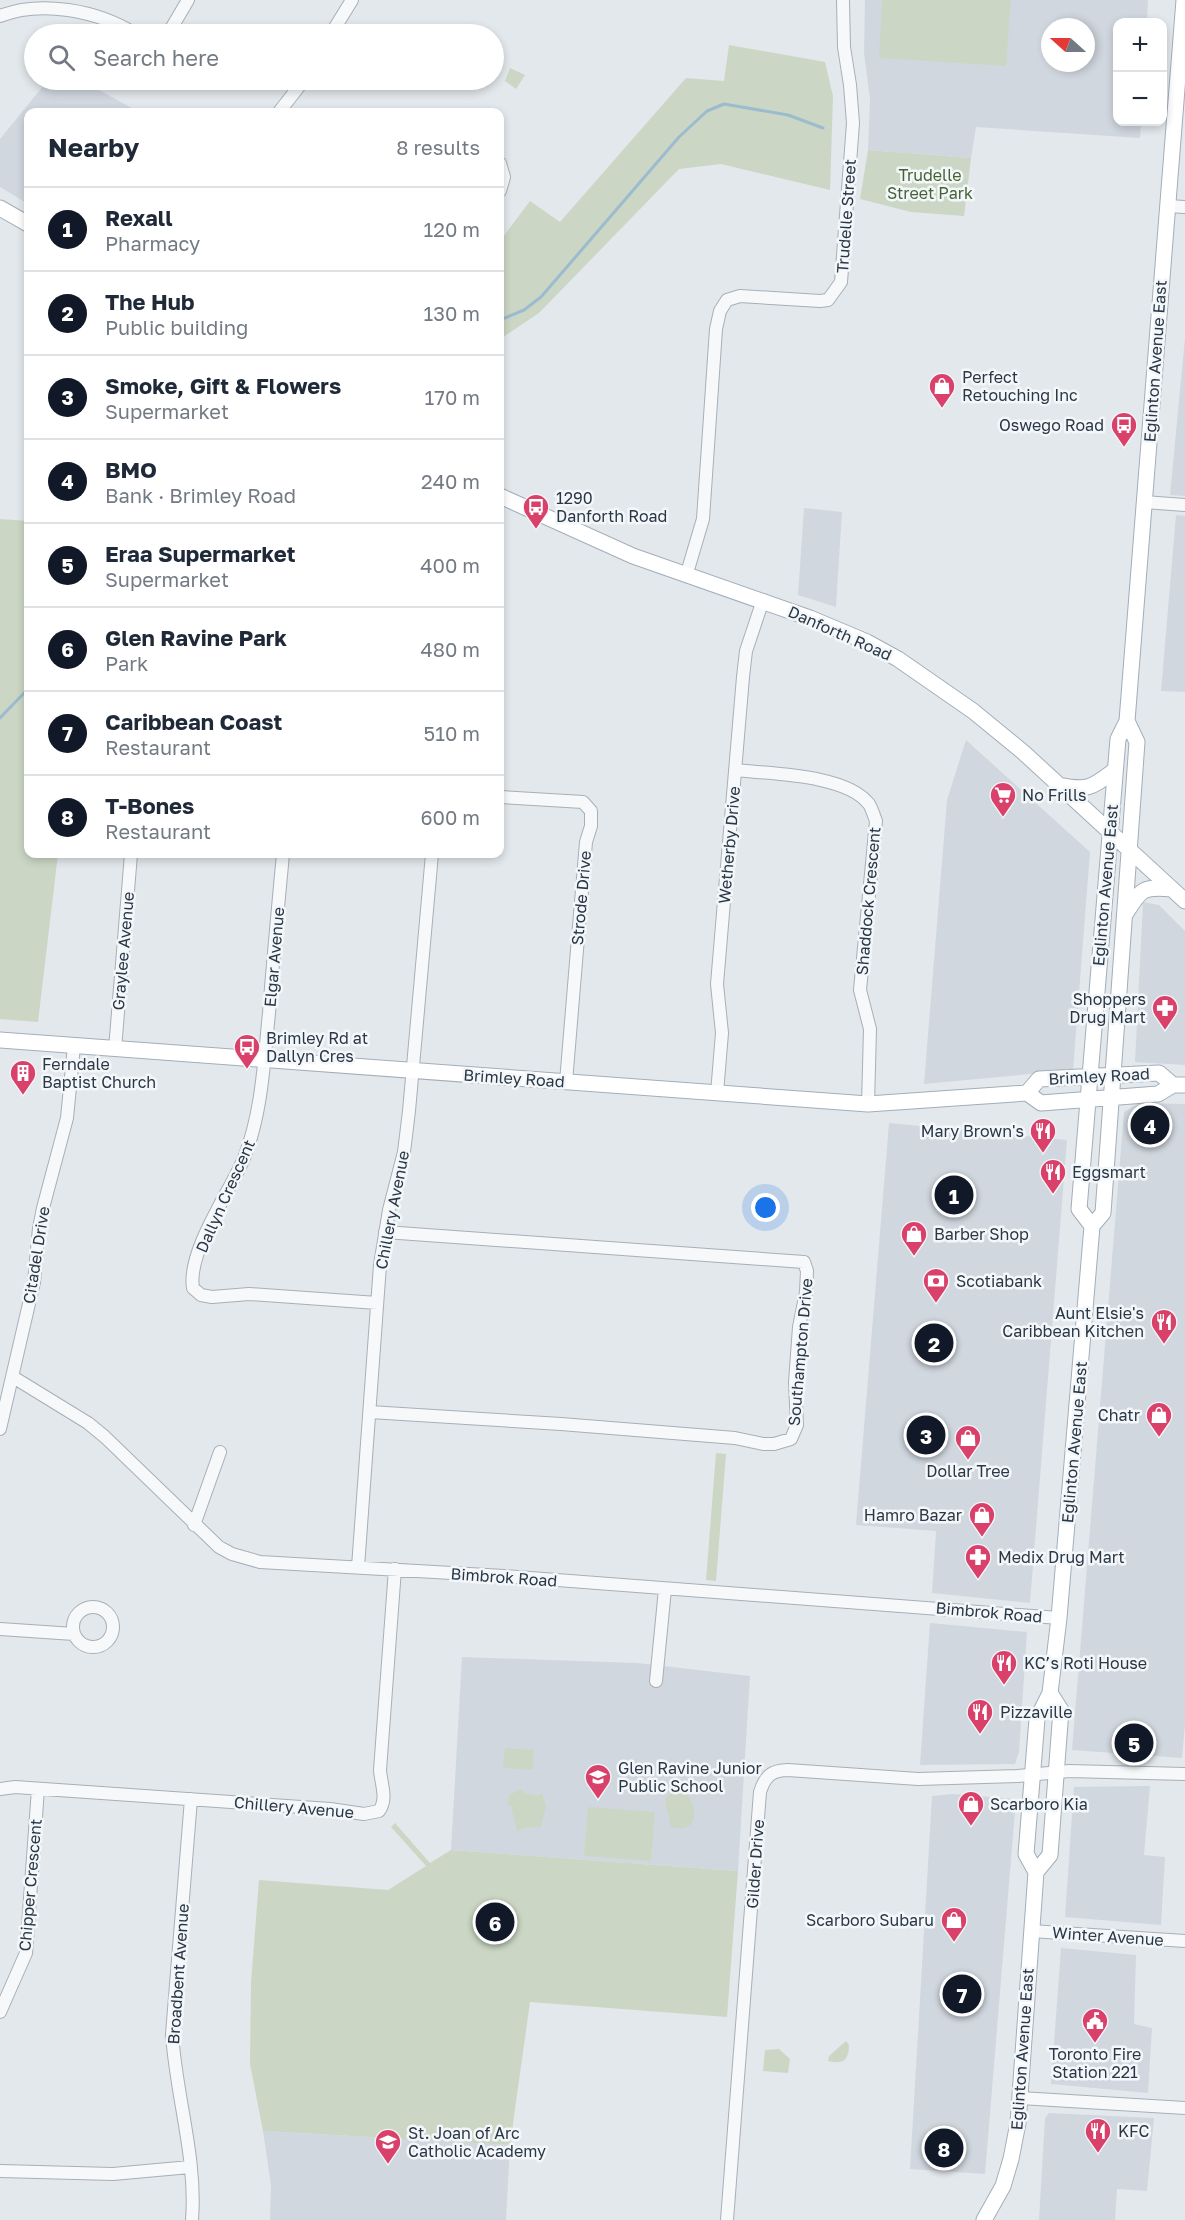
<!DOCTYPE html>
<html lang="en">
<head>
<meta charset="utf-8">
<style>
	:root { --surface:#fff; --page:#f6f6f7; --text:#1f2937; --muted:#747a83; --line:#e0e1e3; --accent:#111827 }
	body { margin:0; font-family:"Golos Text",sans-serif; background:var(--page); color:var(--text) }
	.controls { position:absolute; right:18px; top:18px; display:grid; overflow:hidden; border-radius:12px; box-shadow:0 3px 9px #0003 }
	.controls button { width:54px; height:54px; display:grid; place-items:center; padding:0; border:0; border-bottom:2px solid var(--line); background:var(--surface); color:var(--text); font:30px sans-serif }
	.compass { position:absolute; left:1041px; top:18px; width:54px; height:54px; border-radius:50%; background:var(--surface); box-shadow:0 3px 9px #0003; rotate:291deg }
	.you { position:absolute; left:766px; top:1208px; width:21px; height:21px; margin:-15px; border:4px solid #fff; border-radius:50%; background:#1a73e8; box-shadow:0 0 0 9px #1a73e833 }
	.badge { display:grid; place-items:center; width:39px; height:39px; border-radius:50%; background:var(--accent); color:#fff; font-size:20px; font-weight:700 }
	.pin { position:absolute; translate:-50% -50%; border:3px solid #fff; box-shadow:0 2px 6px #0006 }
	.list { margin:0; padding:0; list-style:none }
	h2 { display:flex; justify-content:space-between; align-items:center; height:78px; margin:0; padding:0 24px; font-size:26px }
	h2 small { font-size:20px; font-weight:400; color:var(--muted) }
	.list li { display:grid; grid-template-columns:39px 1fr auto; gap:18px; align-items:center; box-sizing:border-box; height:84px; padding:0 24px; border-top:2px solid var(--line) }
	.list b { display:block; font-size:22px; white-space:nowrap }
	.list p { margin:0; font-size:20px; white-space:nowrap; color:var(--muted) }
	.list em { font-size:20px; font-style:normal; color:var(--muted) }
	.icon { flex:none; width:33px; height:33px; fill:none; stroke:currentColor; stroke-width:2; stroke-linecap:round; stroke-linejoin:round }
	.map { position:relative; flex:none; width:1185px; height:2220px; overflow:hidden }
	.search { position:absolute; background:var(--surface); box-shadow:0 3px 9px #0003; left:24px; top:24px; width:480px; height:66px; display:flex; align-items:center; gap:15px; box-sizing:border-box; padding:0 21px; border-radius:33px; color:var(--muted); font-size:22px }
	.panel { position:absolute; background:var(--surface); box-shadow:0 3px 9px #0003; left:24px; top:108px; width:480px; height:750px; border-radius:12px }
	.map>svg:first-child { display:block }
	.built { fill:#d1d7df; fill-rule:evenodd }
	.green { fill:#cbd7c4 }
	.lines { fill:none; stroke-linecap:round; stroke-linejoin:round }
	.stream { stroke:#9cbbcf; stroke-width:3 }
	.minor-casing { stroke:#a7afb7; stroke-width:14 }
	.major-casing { stroke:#a2aeb9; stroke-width:17 }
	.minor { stroke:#f7f8fa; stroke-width:12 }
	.major { stroke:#fff; stroke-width:15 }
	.labels { text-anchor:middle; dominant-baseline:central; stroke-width:5; stroke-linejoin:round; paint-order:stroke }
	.park-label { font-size:16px; fill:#446335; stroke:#f4f7f9 }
	.street-label { font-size:16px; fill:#293746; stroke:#f4f7f9 }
	.poi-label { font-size:16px; fill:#293746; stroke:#f4f7f9; text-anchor:start }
</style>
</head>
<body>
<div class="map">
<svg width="1185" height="2220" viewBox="0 0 1185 2220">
	<rect width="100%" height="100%" fill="#e3e8ec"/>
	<!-- built -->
	<path class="built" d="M865 0H1148L1147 22H1118V122H1141L1140 138 976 127 971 158 868 150 870 99 864 53ZM1050 27H1086V63H1050Z
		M48 80H81L139 112H28V204L0 187V139Z
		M1185 338V496L1170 495Z
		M804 508 842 512 836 607 798 595Z
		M1176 515 1185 516V692L1161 691Z
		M966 740 1090 852 1073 1070 924 1084 947 800Z
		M1143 902 1159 905 1185 931V1065L1135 1062Z
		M1139 1103 1185 1104V1724L1182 1758 1072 1750 1124 1112Z
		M889 1123 1067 1140 1030 1603 932 1593 936 1531 856 1525Z
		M930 1623 1027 1632 1019 1752 1015 1764 920 1765Z
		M462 1657 637 1663 750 1676 738 1871 451 1850Z
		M1150 1786 1144 1855 1165 1857 1161 1925 1065 1917 1074 1787Z
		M952 1794 1016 1799 985 2174 910 2169 932 1796Z
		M1061 1948 1136 1955 1134 2024 1152 2028 1148 2093 1051 2084Z
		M1049 2113 1154 2118 1147 2191 1117 2189 1115 2220H1039L1045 2118Z
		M263 2131 510 2145 506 2220H270L271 2185Z"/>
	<!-- green -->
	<path class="green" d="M882 0H1011L1006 66 879 58Z
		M729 45 825 62 833 96 830 190 721 164 679 169 539 313 500 339V343V241L530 201 560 222 686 78 724 81Z
		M510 68 525 75 516 89 505 81Z
		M868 150 971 158 964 216 911 212 860 199Z
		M0 519 28 521V854H58L38 1022 0 1019Z
		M716 1453 726 1454 716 1581 706 1580Z
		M505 1748 534 1750 533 1770 503 1768Z
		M521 1789 525 1793 538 1796 542 1792 546 1807 541 1827 523 1828 517 1832 511 1806 507 1805 509 1795Z
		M678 1789C693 1793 702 1822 686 1827 682 1829 675 1828 671 1828L665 1800 668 1795Z
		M588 1807 655 1812 651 1861 584 1856Z
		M395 1823 430 1863 451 1850 738 1871 727 2017 530 2002 510 2145 263 2131 250 2064 251 1982 259 1880 388 1890 426 1866 391 1827Z
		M846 2041 849 2045C849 2060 843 2065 828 2061L829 2056Z
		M779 2049 790 2059 788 2073 763 2071 765 2050Z"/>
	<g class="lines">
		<!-- stream -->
		<path class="stream" d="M500 320 524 310 541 297 679 137 707 111 724 104 788 115 823 128
			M0 718 28 689"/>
		<!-- minor casing -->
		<g class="minor-casing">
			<path id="minor" d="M0 16C40 0 97 10 135 34
				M168 34 188 0
				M331 34 352 0
				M279 112 304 80
				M500 163 504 177 500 191
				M1167 206 1185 207
				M1144 502 1185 505
				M687 573 703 519 716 329 720 311 727 300 740 296 820 301 828 300 841 282 853 123 850 85 844 47 843 0
				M735 770C770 774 846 774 869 804 872 809 874 816 876 821L860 990 870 1029 868 1104
				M500 797 583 802 591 811V826L586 842 566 1082
				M283 854C278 907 273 960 269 1013 264 1061 262 1113 244 1158 230 1192 187 1251 193 1288L201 1295 212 1297 249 1294 377 1303
				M115 1049 131 854
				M717 1093 722 1033 717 984 743 677 746 651 763 600
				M13 1377 88 1423 105 1437 219 1547 232 1554 260 1562 504 1576 1059 1618
				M370 1412 561 1424 735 1438 763 1444H774L791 1439 797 1425 795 1382 799 1327 806 1292 807 1271 804 1262 385 1232
				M0 1429 34 1282 39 1228 43 1208 67 1118 74 1046
				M194 1525 220 1452
				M358 1567 380 1265 389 1210 404 1152 409 1111 432 854
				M73 1627a20 20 0 1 1 40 0a20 20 0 1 1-40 0Z
				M0 1629 74 1634
				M656 1681 665 1589
				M0 1789 15 1787 330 1809 364 1814 379 1811C388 1799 381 1784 380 1770L395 1569
				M191 1799 172 2034C176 2096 197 2158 192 2220
				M1031 1931 1185 1941
				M0 2012 26 1953 38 1789
				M1020 2098 1185 2108
				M0 2171 113 2174 190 2167
				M727 2220 760 1792C765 1776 772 1770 788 1770L918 1779 1018 1776 1069 1771 1185 1774"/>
		</g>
		<!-- major casing -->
		<g class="major-casing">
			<path id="major" d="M0 208 28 224
				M500 496 633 556 810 618 867 642 898 659 973 711 1023 752 1185 901
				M1058 785C1089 791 1091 788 1115 770
				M1126 913C1141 889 1143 886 1172 889
				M0 1040 868 1104 1027 1093 1041 1103 1158 1094 1173 1085H1185
				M1027 1093 1039 1079 1159 1073 1173 1085
				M1092 1226 1079 1209 1118 739 1127 721 1184 0
				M1036 1872 1050 1855 1061 1710 1050 1693
				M984 2220 1003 2186 1011 2159 1018 2123 1036 1872 1026 1854 1037 1719 1050 1693 1059 1618 1092 1226 1103 1213 1137 742 1127 721"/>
		</g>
		<!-- minor -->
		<use href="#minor" class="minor"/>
		<!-- major -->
		<use href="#major" class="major"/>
	</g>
	<!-- icons -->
	<defs>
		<g id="shop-pin" transform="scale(1.35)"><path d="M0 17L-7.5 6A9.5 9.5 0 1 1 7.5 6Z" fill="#d9416a" stroke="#f4f7f9"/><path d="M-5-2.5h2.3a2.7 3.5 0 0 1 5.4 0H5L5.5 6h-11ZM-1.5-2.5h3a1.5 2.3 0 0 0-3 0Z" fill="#fff"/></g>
		<g id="bus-pin" transform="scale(1.35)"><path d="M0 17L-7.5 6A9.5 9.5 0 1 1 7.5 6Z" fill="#d9416a" stroke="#f4f7f9"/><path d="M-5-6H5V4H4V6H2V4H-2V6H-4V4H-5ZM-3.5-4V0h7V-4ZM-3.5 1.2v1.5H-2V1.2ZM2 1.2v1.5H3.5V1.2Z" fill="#fff"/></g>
		<g id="supermarket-pin" transform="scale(1.35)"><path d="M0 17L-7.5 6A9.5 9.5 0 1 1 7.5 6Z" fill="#d9416a" stroke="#f4f7f9"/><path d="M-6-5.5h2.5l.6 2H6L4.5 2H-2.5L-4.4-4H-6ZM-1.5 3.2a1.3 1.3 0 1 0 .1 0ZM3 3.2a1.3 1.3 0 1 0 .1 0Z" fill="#fff"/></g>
		<g id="pharmacy-pin" transform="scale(1.35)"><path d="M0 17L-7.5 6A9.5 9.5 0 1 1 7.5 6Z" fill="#d9416a" stroke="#f4f7f9"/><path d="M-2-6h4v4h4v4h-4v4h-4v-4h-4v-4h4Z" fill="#fff"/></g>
		<g id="building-pin" transform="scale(1.35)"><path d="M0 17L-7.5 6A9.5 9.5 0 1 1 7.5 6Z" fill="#d9416a" stroke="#f4f7f9"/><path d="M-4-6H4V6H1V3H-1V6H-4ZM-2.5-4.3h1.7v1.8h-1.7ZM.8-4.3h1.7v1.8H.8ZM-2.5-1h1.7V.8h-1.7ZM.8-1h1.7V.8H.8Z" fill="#fff"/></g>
		<g id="restaurant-pin" transform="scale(1.35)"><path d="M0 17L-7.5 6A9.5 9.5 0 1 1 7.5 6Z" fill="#d9416a" stroke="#f4f7f9"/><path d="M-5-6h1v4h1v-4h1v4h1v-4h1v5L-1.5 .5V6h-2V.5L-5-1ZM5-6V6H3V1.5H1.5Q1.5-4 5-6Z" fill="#fff"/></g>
		<g id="bank-pin" transform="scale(1.35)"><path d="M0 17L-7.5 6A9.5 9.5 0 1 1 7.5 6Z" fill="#d9416a" stroke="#f4f7f9"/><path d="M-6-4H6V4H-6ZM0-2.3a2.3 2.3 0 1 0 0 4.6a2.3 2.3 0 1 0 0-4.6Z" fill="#fff"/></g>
		<g id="school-pin" transform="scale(1.35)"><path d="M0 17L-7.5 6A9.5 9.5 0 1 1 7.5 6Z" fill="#d9416a" stroke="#f4f7f9"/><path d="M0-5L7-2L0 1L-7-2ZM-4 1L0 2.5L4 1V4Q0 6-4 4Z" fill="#fff"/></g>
		<g id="civic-pin" transform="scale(1.35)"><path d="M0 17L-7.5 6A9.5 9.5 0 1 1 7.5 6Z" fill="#d9416a" stroke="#f4f7f9"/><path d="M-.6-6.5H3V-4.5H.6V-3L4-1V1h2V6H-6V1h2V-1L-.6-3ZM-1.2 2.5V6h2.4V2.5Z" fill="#fff"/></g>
	</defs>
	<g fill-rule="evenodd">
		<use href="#shop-pin" x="942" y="386"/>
		<use href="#bus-pin" x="1124" y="425"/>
		<use href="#bus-pin" x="536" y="507"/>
		<use href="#supermarket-pin" x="1003" y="795"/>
		<use href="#pharmacy-pin" x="1165" y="1008"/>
		<use href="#bus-pin" x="247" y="1047"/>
		<use href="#building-pin" x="23" y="1073"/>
		<use href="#restaurant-pin" x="1043" y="1131"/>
		<use href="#restaurant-pin" x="1053" y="1172"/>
		<use href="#shop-pin" x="914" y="1234"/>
		<use href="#bank-pin" x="936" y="1281"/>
		<use href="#restaurant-pin" x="1164" y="1322"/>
		<use href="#shop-pin" x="1159" y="1415"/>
		<use href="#shop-pin" x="968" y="1438"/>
		<use href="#shop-pin" x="982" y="1515"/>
		<use href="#pharmacy-pin" x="978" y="1557"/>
		<use href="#restaurant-pin" x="1004" y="1663"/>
		<use href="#restaurant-pin" x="980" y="1712"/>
		<use href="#school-pin" x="598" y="1777"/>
		<use href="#shop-pin" x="971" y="1804"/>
		<use href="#shop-pin" x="954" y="1920"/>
		<use href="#civic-pin" x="1095" y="2021"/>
		<use href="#restaurant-pin" x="1098" y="2131"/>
		<use href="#school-pin" x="388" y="2142"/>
	</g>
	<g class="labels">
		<!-- park labels -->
		<g class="park-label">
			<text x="930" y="175">Trudelle<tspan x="930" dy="18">Street Park</tspan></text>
		</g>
		<!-- street labels -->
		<g class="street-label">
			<text transform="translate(846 216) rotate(-86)">Trudelle Street</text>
			<text transform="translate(1155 361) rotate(-86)">Eglinton Avenue East</text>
			<text transform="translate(840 633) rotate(24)">Danforth Road</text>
			<text transform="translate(729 845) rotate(-85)">Wetherby Drive</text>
			<text transform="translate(1105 885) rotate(-85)">Eglinton Avenue East</text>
			<text transform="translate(581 898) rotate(-85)">Strode Drive</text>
			<text transform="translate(868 901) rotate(-85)">Shaddock Crescent</text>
			<text transform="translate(123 951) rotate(-85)">Graylee Avenue</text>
			<text transform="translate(274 957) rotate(-85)">Elgar Avenue</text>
			<text transform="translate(1099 1076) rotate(-3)">Brimley Road</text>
			<text transform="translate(514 1078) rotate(4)">Brimley Road</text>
			<text transform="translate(225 1196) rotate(-66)">Dallyn Crescent</text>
			<text transform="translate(392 1210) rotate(-79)">Chillery Avenue</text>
			<text transform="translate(36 1255) rotate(-81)">Citadel Drive</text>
			<text transform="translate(800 1352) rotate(-85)">Southampton Drive</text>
			<text transform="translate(1074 1442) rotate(-85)">Eglinton Avenue East</text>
			<text transform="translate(504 1577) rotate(4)">Bimbrok Road</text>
			<text transform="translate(989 1612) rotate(5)">Bimbrok Road</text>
			<text transform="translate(294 1807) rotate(5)">Chillery Avenue</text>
			<text transform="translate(755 1864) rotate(-86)">Gilder Drive</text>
			<text transform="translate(30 1885) rotate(-85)">Chipper Crescent</text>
			<text transform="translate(1108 1936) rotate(4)">Winter Avenue</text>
			<text transform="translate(178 1974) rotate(-86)">Broadbent Avenue</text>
			<text transform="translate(1022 2049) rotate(-86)">Eglinton Avenue East</text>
		</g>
		<!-- poi labels -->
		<g class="poi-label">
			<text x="962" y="377">Perfect<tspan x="962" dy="18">Retouching Inc</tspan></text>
			<text x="1104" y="425" text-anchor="end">Oswego Road</text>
			<text x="556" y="498">1290<tspan x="556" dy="18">Danforth Road</tspan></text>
			<text x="1022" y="795">No Frills</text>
			<text x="1146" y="999" text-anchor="end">Shoppers<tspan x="1146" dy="18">Drug Mart</tspan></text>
			<text x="266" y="1038">Brimley Rd at<tspan x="266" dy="18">Dallyn Cres</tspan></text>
			<text x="42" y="1064">Ferndale<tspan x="42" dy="18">Baptist Church</tspan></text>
			<text x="1024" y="1131" text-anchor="end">Mary Brown's</text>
			<text x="1072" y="1172">Eggsmart</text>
			<text x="934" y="1234">Barber Shop</text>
			<text x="956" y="1281">Scotiabank</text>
			<text x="1144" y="1313" text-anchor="end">Aunt Elsie's<tspan x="1144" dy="18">Caribbean Kitchen</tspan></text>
			<text x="1140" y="1415" text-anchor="end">Chatr</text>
			<text x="968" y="1471" text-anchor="middle">Dollar Tree</text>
			<text x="962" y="1515" text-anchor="end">Hamro Bazar</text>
			<text x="998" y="1557">Medix Drug Mart</text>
			<text x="1024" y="1663">KC’s Roti House</text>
			<text x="1000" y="1712">Pizzaville</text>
			<text x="618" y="1768">Glen Ravine Junior<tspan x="618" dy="18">Public School</tspan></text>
			<text x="990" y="1804">Scarboro Kia</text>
			<text x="934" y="1920" text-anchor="end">Scarboro Subaru</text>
			<text x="1095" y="2054" text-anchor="middle">Toronto Fire<tspan x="1095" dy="18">Station 221</tspan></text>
			<text x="1118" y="2131">KFC</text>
			<text x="408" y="2133">St. Joan of Arc<tspan x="408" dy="18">Catholic Academy</tspan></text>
		</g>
	</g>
</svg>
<div class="controls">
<button>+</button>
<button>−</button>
</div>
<svg class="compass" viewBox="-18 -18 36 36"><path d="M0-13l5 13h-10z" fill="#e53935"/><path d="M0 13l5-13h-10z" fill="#747a83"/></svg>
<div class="you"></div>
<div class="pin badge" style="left:954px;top:1195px">1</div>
<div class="pin badge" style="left:934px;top:1343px">2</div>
<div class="pin badge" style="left:926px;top:1435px">3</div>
<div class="pin badge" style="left:1150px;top:1125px">4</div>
<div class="pin badge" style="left:1134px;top:1743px">5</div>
<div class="pin badge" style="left:495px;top:1922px">6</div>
<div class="pin badge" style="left:962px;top:1994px">7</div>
<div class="pin badge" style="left:944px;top:2148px">8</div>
<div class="search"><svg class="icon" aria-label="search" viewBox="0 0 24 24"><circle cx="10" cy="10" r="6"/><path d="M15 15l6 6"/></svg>Search here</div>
<section class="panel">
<h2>Nearby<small>8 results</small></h2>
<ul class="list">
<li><span class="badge">1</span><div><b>Rexall</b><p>Pharmacy</p></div><em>120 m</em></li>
<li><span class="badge">2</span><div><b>The Hub</b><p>Public building</p></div><em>130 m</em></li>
<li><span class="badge">3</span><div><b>Smoke, Gift &amp; Flowers</b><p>Supermarket</p></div><em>170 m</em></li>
<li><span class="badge">4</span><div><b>BMO</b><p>Bank · Brimley Road</p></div><em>240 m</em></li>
<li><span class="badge">5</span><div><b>Eraa Supermarket</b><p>Supermarket</p></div><em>400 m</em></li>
<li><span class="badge">6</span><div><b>Glen Ravine Park</b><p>Park</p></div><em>480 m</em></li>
<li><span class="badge">7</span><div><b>Caribbean Coast</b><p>Restaurant</p></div><em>510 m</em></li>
<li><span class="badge">8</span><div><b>T-Bones</b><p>Restaurant</p></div><em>600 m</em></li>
</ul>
</section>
</div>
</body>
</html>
